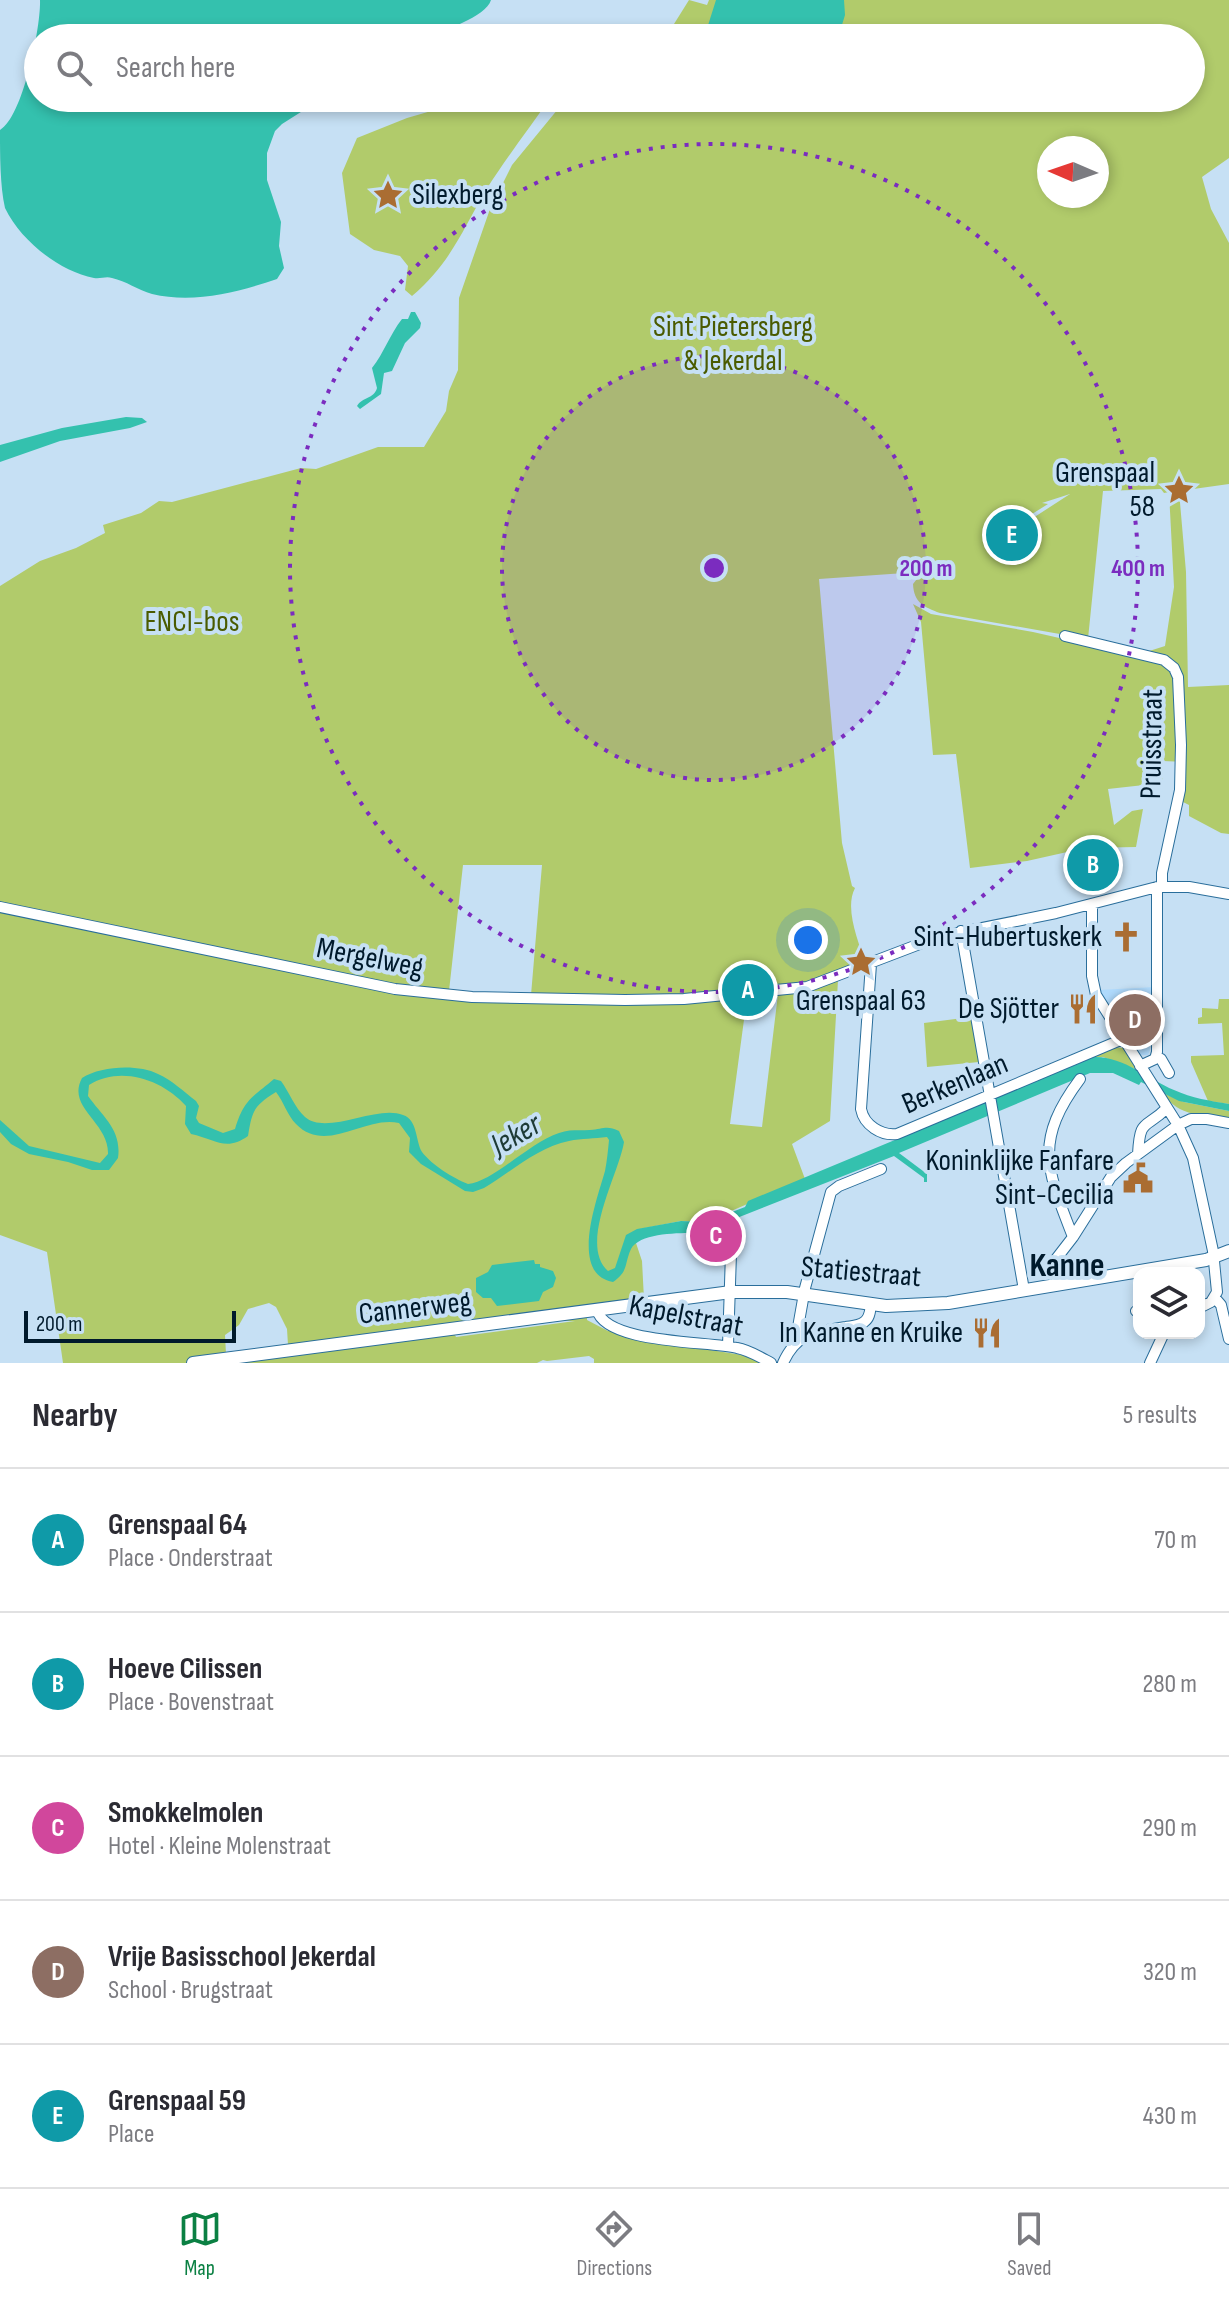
<!DOCTYPE html>
<html lang="en">
<head>
<meta charset="utf-8">
<style>
	:root { --surface:#fff; --page:#f7f7f7; --text:#2b2b33; --muted:#7c7c81; --line:#e1e1e2; --accent:#0b8043 }
	body { margin:0; font-family:"Sofia Sans Condensed",sans-serif; background:var(--page); color:var(--text) }
	.controls { position:absolute; right:24px; bottom:24px; display:grid; overflow:hidden; border-radius:16px; box-shadow:0 4px 12px #0003 }
	.controls button { width:72px; height:72px; display:grid; place-items:center; padding:0; border:0; border-bottom:2px solid var(--line); background:var(--surface); color:var(--text); font:40px sans-serif }
	.compass { position:absolute; left:1037px; top:136px; width:72px; height:72px; border-radius:50%; background:var(--surface); box-shadow:0 4px 12px #0003; rotate:272deg }
	.scale { position:absolute; left:24px; bottom:20px; width:212px; box-sizing:border-box; padding-left:8px; border:4px solid #001a2c; border-top:0; font-size:22px; line-height:28px; white-space:nowrap; color:#001a2c; -webkit-text-stroke:6px #c6e0f4; paint-order:stroke }
	.you { position:absolute; left:808px; top:940px; width:28px; height:28px; margin:-20px; border:6px solid #fff; border-radius:50%; background:#1a73e8; box-shadow:0 0 0 12px #1a73e833 }
	.badge { display:grid; place-items:center; width:52px; height:52px; border-radius:50%; background:var(--accent); color:#fff; font-size:26px; font-weight:700 }
	.pin { position:absolute; translate:-50% -50%; border:4px solid #fff; box-shadow:0 2px 8px #0006 }
	.list { margin:0; padding:0; list-style:none }
	h2 { display:flex; justify-content:space-between; align-items:center; height:104px; margin:0; padding:0 32px; font-size:34px }
	h2 small { font-size:26px; font-weight:400; color:var(--muted) }
	.list li { display:grid; grid-template-columns:52px 1fr auto; gap:24px; align-items:center; box-sizing:border-box; height:144px; padding:0 32px; border-top:2px solid var(--line) }
	.list b { display:block; font-size:30px; white-space:nowrap }
	.list p { margin:0; font-size:26px; white-space:nowrap; color:var(--muted) }
	.list em { font-size:26px; font-style:normal; color:var(--muted) }
	.icon { flex:none; width:44px; height:44px; fill:none; stroke:currentColor; stroke-width:2; stroke-linecap:round; stroke-linejoin:round }
	.map { position:relative; flex:none; width:1229px; height:1363px; overflow:hidden }
	.search { position:absolute; background:var(--surface); box-shadow:0 4px 12px #0003; left:24px; right:24px; top:24px; height:88px; display:flex; align-items:center; gap:20px; box-sizing:border-box; padding:0 28px; border-radius:44px; color:var(--muted); font-size:30px }
	.sheet { height:824px; background:var(--surface) }
	nav { display:flex; justify-content:space-around; align-items:center; box-sizing:border-box; height:112px; border-top:2px solid var(--line); background:var(--surface); font-size:22px; color:var(--muted) }
	nav a { display:grid; justify-items:center; gap:4px }
	nav .on { color:var(--accent) }
	.map>svg:first-child { display:block }
	.built { fill:#afdafc }
	.green { fill:#b1cb6b; fill-rule:evenodd }
	.water { fill:#34c1ae }
	.lines { fill:none; stroke-linecap:round; stroke-linejoin:round }
	.minor-casing { stroke:#2a6e9b; stroke-width:12 }
	.major-casing { stroke:#2a6e9b; stroke-width:14 }
	.minor { stroke:#fff; stroke-width:10 }
	.major { stroke:#fff; stroke-width:12 }
	.ring { fill:none; stroke:#7b2cbf; stroke-width:4; stroke-dasharray:4 8 }
	.labels { text-anchor:middle; dominant-baseline:central; stroke-width:8; stroke-linejoin:round; paint-order:stroke }
	.poi-label { font-size:30px; fill:#001a2c; stroke:#c6e0f4; text-anchor:end }
	.park-label { font-size:30px; fill:#4a5b00; stroke:#c6e0f4 }
	.street-label { font-size:30px; fill:#001a2c; stroke:#c6e0f4 }
	.water-label { font-size:32px; font-style:italic; fill:#1e3b36; stroke:#c6e0f4 }
	.quarter-label { font-size:34px; font-weight:bold; fill:#001a2c; stroke:#c6e0f4 }
	.centre { fill:#7b2cbf; stroke:#c6e0f4; stroke-width:4 }
	.ring-label { font-size:24px; text-anchor:middle; font-weight:bold; fill:#7b2cbf; stroke:#c6e0f4; stroke-width:8; stroke-linejoin:round; paint-order:stroke }
</style>
</head>
<body>
<div class="map">
<svg width="1229" height="1363" viewBox="0 0 1229 1363">
	<rect width="100%" height="100%" fill="#c6e0f4"/>
	<!-- built -->
	<path class="built" d="M1155 987 1150 1050 1148 1055H1139L1099 990Z"/>
	<!-- green -->
	<path class="green" d="M689 0 707 5 709 0H1229V158L1202 177 1211 209 1229 243V484L1179 491 1186 572 1188 687 1229 685V834L1221 833 1189 816V805L1181 801 1186 762 1163 761 1162 783 1108 789 1114 825 1132 811 1143 809 1136 847 1085 848 1027 861 970 868 956 754 933 755 921 622 913 604 931 614 1033 632 1112 650 1143 653 1165 646 1174 587 1169 492 1164 493 1161 489 1103 491 1088 639 940 613C924 607 914 603 913 584L920 575 919 572 819 579 842 843 852 886 855 888C844 909 859 942 865 963L824 979 748 990 730 1124 762 1127 778 994 838 980 830 1121 792 1144 805 1179 706 1222 681 1221 640 1229 636 1243 642 1261 644 1299 587 1309V1320L608 1331 609 1327 685 1346 742 1355 762 1363H594V1359L589 1356 547 1361 543 1360 537 1363H63L47 1252 0 1235V586L40 561 76 548 105 533 103 525 141 513 159 501 172 502 301 468 316 469 378 447H424L446 411 449 391 458 370 459 298 490 209 512 165 567 98H1191V38H655L674 24ZM1049 148H1097V196H1049ZM1070 494 1013 531V526L1048 504 1042 503ZM463 865H542L531 995 449 991ZM269 1303 276 1307 287 1329 288 1345 226 1354 225 1335 239 1325 248 1309ZM560 1321H575L456 1337 455 1335Z
		M456 98H550C529 129 506 158 486 190 462 231 450 264 412 296L405 290 408 266 400 256 374 250 350 234 342 173 357 138 407 118 445 107Z
		M1219 999H1229V1104L1208 1101 1191 1062V1056L1224 1055 1222 1023 1198 1024V1018L1202 1017V1008L1218 1009Z
		M971 1017 979 1062 927 1067 924 1023Z
		M1113 1047 1124 1048 1138 1070 1103 1057H1094Z
		M1163 1093 1184 1102 1229 1111V1120C1204 1115 1178 1117 1163 1093Z"/>
	<!-- water -->
	<path class="water" d="M40 0H491C486 17 442 31 425 38H38V98H323L282 124 275 131 267 153V180L281 222 279 246 284 268 277 279C239 292 194 304 152 294 138 290 126 281 112 278 106 276 101 279 94 278 59 271 21 241 5 208 0 186 0 154 0 130 23 117 41 27 40 0Z
		M716 0H844L845 15 838 38H704Z
		M411 312H415L421 323 420 328 405 343 392 371 384 373 381 394 360 409 357 406C362 397 374 399 377 388L372 368C384 353 390 334 402 319H408Z
		M126 417 142 418 147 422 130 428 60 441 0 462V445L62 428Z
		M1094 1057C1123 1056 1148 1079 1174 1090 1192 1098 1210 1101 1229 1104V1111L1179 1101 1141 1082 1139 1085 1113 1073H1090L899 1153 927 1174V1182H924V1178L894 1156 699 1233C682 1233 640 1232 631 1249 624 1264 629 1271 613 1282 568 1274 598 1197 605 1171 607 1161 608 1150 609 1140L607 1137C594 1139 582 1138 569 1141 538 1147 511 1172 484 1188L473 1192 465 1191 421 1164 409 1152 410 1138 399 1123C365 1115 326 1155 296 1124 287 1115 284 1102 276 1092 253 1106 252 1112 248 1136 226 1152 215 1139 191 1134L185 1124 186 1106C163 1080 121 1065 89 1085L88 1096C103 1117 122 1130 118 1158L109 1170H92L68 1162 29 1154 11 1144 0 1132V1120L29 1146 100 1163 108 1154C109 1122 66 1108 82 1078 101 1066 138 1064 158 1074 172 1080 184 1092 196 1101L199 1106 196 1118 199 1123 223 1133 235 1129C244 1099 253 1097 274 1079L281 1081C289 1092 295 1108 305 1117 327 1136 377 1104 403 1115 418 1120 415 1140 422 1152 432 1165 453 1178 468 1184 493 1182 530 1142 559 1133 570 1129 579 1131 590 1130 603 1129 607 1125 619 1131L624 1142C619 1174 578 1244 608 1271L615 1268 626 1235 637 1229 681 1221 706 1222 745 1207 748 1201Z
		M534 1260 535 1264H540V1267L553 1271 556 1278 553 1287 543 1292 539 1301 497 1306 491 1298H483L476 1292V1278L488 1272 492 1265Z"/>
	<g class="lines">
		<!-- minor casing -->
		<g class="minor-casing">
			<path id="minor" d="M1065 636 1164 660 1174 668 1178 677 1181 745 1180 790 1162 873V886
				M1092 904V976L1096 995 1178 1125 1193 1158 1213 1251 1217 1292 1211 1302 1199 1308
				M0 907 395 989 472 997 625 1000 684 999 807 987 938 937 1056 913 1157 887H1189L1229 894
				M961 931 1024 1290
				M871 964 861 1109C864 1125 881 1136 897 1134L1123 1039
				M1156 1056 1161 1059 1169 1073
				M1140 1066 1155 1059 1157 1052V887
				M1138 1154C1140 1117 1145 1130 1167 1108
				M727 1234 731 1253 728 1346
				M1073 1237C1047 1170 1033 1142 1080 1079
				M1057 1283 1056 1259 1073 1237 1111 1177 1126 1163 1178 1125 1191 1119H1207L1229 1123
				M1215 1298 1221 1305 1229 1339
				M597 1310C606 1344 708 1341 737 1348 749 1350 760 1357 771 1363
				M1136 1311 1139 1312
				M798 1339 797 1333 805 1288 831 1192 839 1186 881 1169
				M783 1363C797 1332 815 1332 846 1327 851 1326 859 1326 864 1322 870 1318 870 1311 871 1305
				M1150 1363 1164 1333"/>
		</g>
		<!-- major casing -->
		<g class="major-casing">
			<path id="major" d="M193 1363 731 1292H787L886 1306 948 1303 1206 1260 1229 1251"/>
		</g>
		<!-- minor -->
		<use href="#minor" class="minor"/>
		<!-- major -->
		<use href="#major" class="major"/>
	</g>
	<!-- distance rings -->
	<circle cx="714" cy="568" r="212" fill="#7b2cbf" fill-opacity=".12"/>
	<g class="ring">
		<circle cx="714" cy="568" r="212"/>
		<circle cx="714" cy="568" r="424"/>
	</g>
	<!-- icons -->
	<defs>
		<g id="sight-bare" transform="scale(2.4)"><path d="M0-6L1.8-2.2L6-1.7L2.9 1.2L3.7 5.4L0 3.3L-3.7 5.4L-2.9 1.2L-6-1.7L-1.8-2.2Z" fill="#aa6d32" stroke="#c6e0f4" stroke-width="2.5" paint-order="stroke"/></g>
		<g id="church-bare" transform="scale(2.4)"><path d="M-1.2-6h2.4v3.5h3.3v2.4h-3.3V6h-2.4V-.1h-3.3v-2.4h3.3Z" fill="#aa6d32" stroke="#c6e0f4" stroke-width="2.5" paint-order="stroke"/></g>
		<g id="restaurant-bare" transform="scale(2.4)"><path d="M-5-6h1v4h1v-4h1v4h1v-4h1v5L-1.5 .5V6h-2V.5L-5-1ZM5-6V6H3V1.5H1.5Q1.5-4 5-6Z" fill="#aa6d32" stroke="#c6e0f4" stroke-width="2.5" paint-order="stroke"/></g>
		<g id="civic-bare" transform="scale(2.4)"><path d="M-.6-6.5H3V-4.5H.6V-3L4-1V1h2V6H-6V1h2V-1L-.6-3ZM-1.2 2.5V6h2.4V2.5Z" fill="#aa6d32" stroke="#c6e0f4" stroke-width="2.5" paint-order="stroke"/></g>
	</defs>
	<g fill-rule="evenodd">
		<use href="#sight-bare" x="388" y="195"/>
		<use href="#sight-bare" x="1179" y="490"/>
		<use href="#church-bare" x="1126" y="937"/>
		<use href="#sight-bare" x="861" y="962"/>
		<use href="#restaurant-bare" x="1083" y="1009"/>
		<use href="#civic-bare" x="1138" y="1178"/>
		<use href="#restaurant-bare" x="987" y="1333"/>
	</g>
	<g class="labels">
		<!-- poi labels -->
		<g class="poi-label">
			<text x="412" y="195" text-anchor="start">Silexberg</text>
			<text x="1155" y="473">Grenspaal<tspan x="1155" dy="34">58</tspan></text>
			<text x="1102" y="937">Sint-Hubertuskerk</text>
			<text x="861" y="1001" text-anchor="middle">Grenspaal 63</text>
			<text x="1059" y="1009">De Sjötter</text>
			<text x="1114" y="1161">Koninklijke Fanfare<tspan x="1114" dy="34">Sint-Cecilia</tspan></text>
			<text x="963" y="1333">In Kanne en Kruike</text>
		</g>
		<!-- park labels -->
		<g class="park-label">
			<text x="733" y="327">Sint Pietersberg<tspan x="733" dy="34">&amp; Jekerdal</tspan></text>
			<text x="192" y="622">ENCI-bos</text>
		</g>
		<!-- street labels -->
		<g class="street-label">
			<text transform="translate(1152 744) rotate(-89)">Pruisstraat</text>
			<text transform="translate(370 958) rotate(11)">Mergelweg</text>
			<text transform="translate(955 1084) rotate(-23)">Berkenlaan</text>
			<text transform="translate(861 1272) rotate(5)">Statiestraat</text>
			<text transform="translate(415 1308) rotate(-7)">Cannerweg</text>
			<text transform="translate(686 1316) rotate(11)">Kapelstraat</text>
		</g>
		<!-- water labels -->
		<g class="water-label">
			<text transform="translate(516 1135) rotate(-30)">Jeker</text>
		</g>
		<!-- quarter labels -->
		<g class="quarter-label">
			<text x="1067" y="1265">Kanne</text>
		</g>
	</g>
	<circle cx="714" cy="568" r="12" class="centre"/>
	<g class="ring-label">
		<text x="926" y="576">200 m</text>
		<text x="1138" y="576">400 m</text>
	</g>
</svg>
<div class="controls">
<button><svg class="icon" aria-label="layers" viewBox="0 0 24 24"><path d="M12 4l9 5-9 5-9-5zM3 14l9 5 9-5"/></svg></button>
</div>
<svg class="compass" viewBox="-18 -18 36 36"><path d="M0-13l5 13h-10z" fill="#e53935"/><path d="M0 13l5-13h-10z" fill="#7c7c81"/></svg>
<div class="scale">200 m</div>
<div class="you"></div>
<div class="pin badge" style="left:748px;top:990px;background:#0f9aa8">A</div>
<div class="pin badge" style="left:1093px;top:865px;background:#0f9aa8">B</div>
<div class="pin badge" style="left:716px;top:1236px;background:#d1479c">C</div>
<div class="pin badge" style="left:1135px;top:1020px;background:#8d6e63">D</div>
<div class="pin badge" style="left:1012px;top:535px;background:#0f9aa8">E</div>
<div class="search"><svg class="icon" aria-label="search" viewBox="0 0 24 24"><circle cx="10" cy="10" r="6"/><path d="M15 15l6 6"/></svg>Search here</div>
</div>
<section class="sheet">
<h2>Nearby<small>5 results</small></h2>
<ul class="list">
<li><span class="badge" style="background:#0f9aa8">A</span><div><b>Grenspaal 64</b><p>Place · Onderstraat</p></div><em>70 m</em></li>
<li><span class="badge" style="background:#0f9aa8">B</span><div><b>Hoeve Cilissen</b><p>Place · Bovenstraat</p></div><em>280 m</em></li>
<li><span class="badge" style="background:#d1479c">C</span><div><b>Smokkelmolen</b><p>Hotel · Kleine Molenstraat</p></div><em>290 m</em></li>
<li><span class="badge" style="background:#8d6e63">D</span><div><b>Vrije Basisschool Jekerdal</b><p>School · Brugstraat</p></div><em>320 m</em></li>
<li><span class="badge" style="background:#0f9aa8">E</span><div><b>Grenspaal 59</b><p>Place</p></div><em>430 m</em></li>
</ul>
</section>
<nav>
<a class="on"><svg class="icon" aria-label="map" viewBox="0 0 24 24"><path d="M3 6l6-2 6 2 6-2v14l-6 2-6-2-6 2zM9 4v14M15 6v14"/></svg>Map</a>
<a><svg class="icon" aria-label="directions" viewBox="0 0 24 24"><path d="M12 3l9 9-9 9-9-9zM9 14v-3h6M13 9l2 2-2 2"/></svg>Directions</a>
<a><svg class="icon" aria-label="saved" viewBox="0 0 24 24"><path d="M7 4h10v16l-5-4-5 4z"/></svg>Saved</a>
</nav>
</body>
</html>
